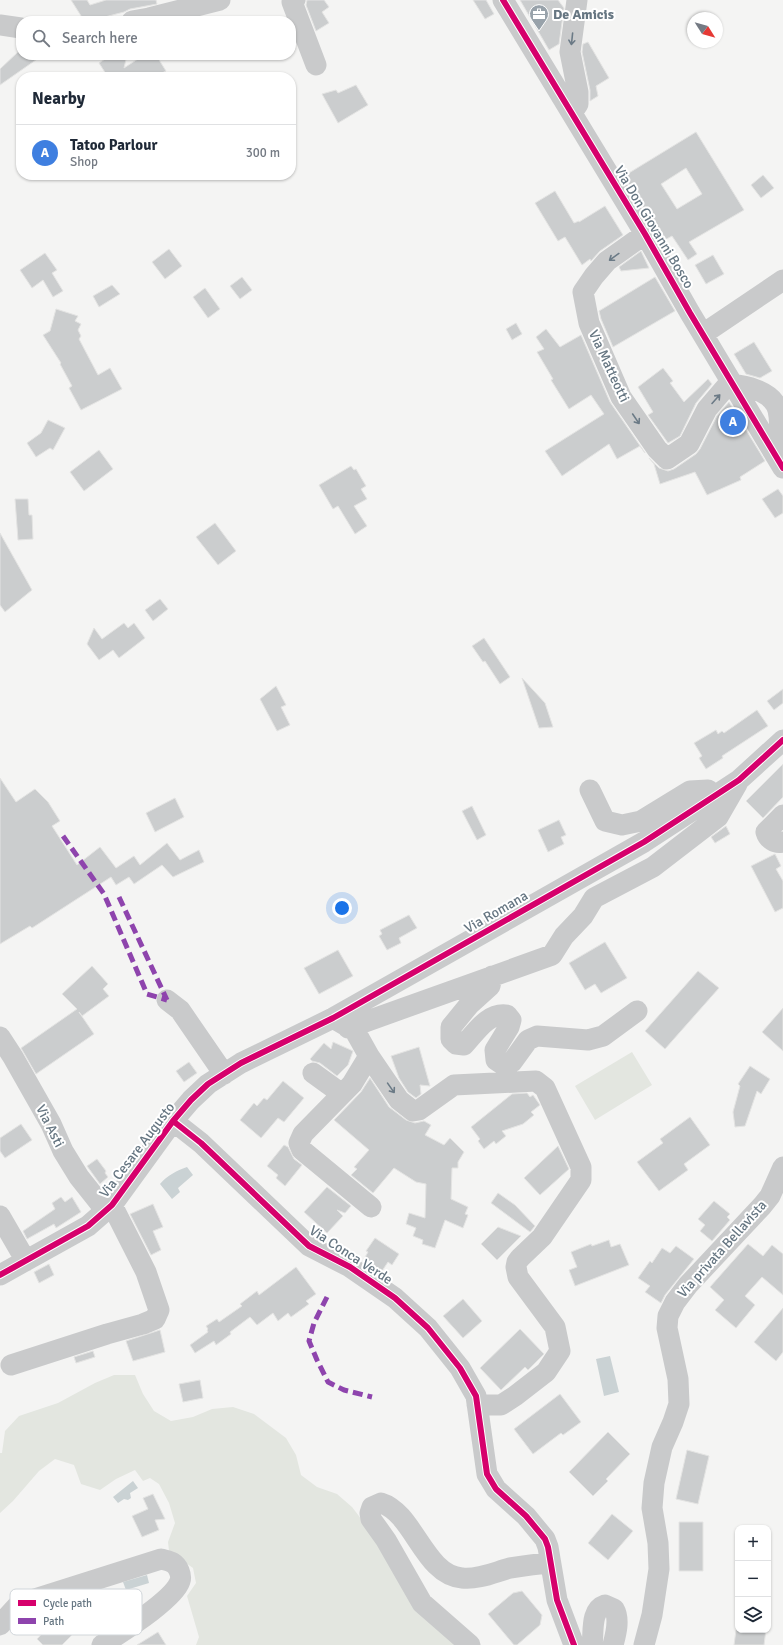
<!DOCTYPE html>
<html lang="en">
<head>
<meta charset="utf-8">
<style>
	:root { --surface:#fff; --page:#f6f6f7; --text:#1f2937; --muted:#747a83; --line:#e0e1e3; --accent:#555f6b }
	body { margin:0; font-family:Signika,sans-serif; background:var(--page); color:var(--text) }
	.controls { position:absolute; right:12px; bottom:12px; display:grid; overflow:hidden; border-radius:8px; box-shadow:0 1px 3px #0004 }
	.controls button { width:36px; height:36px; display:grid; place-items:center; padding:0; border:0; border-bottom:1px solid var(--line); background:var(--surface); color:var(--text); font:20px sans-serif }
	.compass { position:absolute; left:687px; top:12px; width:36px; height:36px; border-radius:50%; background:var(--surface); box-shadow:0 1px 3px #0004; rotate:127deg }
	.you { position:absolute; left:342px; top:908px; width:14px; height:14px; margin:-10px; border:3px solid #fff; border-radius:50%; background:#1a73e8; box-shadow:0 0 0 6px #1a73e833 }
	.badge { display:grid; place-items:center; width:26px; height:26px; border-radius:50%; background:var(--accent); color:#fff; font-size:13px; font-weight:700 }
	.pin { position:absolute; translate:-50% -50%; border:2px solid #fff; box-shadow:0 1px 4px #0006 }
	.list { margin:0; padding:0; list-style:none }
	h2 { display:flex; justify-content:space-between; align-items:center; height:52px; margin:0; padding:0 16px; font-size:17px }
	h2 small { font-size:13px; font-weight:400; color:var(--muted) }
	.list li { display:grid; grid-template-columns:26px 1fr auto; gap:12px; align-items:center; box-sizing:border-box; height:56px; padding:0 16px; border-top:1px solid var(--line) }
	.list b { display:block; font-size:15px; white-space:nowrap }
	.list p { margin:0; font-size:13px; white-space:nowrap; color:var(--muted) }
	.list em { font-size:13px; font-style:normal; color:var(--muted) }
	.icon { flex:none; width:22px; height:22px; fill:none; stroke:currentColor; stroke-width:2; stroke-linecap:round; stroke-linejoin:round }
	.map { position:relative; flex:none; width:783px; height:1645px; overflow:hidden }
	.search { position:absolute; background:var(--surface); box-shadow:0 1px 3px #0004; left:16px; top:16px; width:280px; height:44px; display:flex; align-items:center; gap:10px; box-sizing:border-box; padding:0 14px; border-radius:16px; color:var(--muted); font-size:15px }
	.panel { position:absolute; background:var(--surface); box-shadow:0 1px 3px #0004; left:16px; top:72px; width:280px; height:108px; border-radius:16px }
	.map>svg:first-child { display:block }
	.green { fill:#e3e6e0 }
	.water { fill:#cad2d4 }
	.building { fill:#cbcdce; stroke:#e4e4e3; fill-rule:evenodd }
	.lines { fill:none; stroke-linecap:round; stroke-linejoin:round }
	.minor { stroke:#c9cacb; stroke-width:21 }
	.quiet { stroke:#8e44ad; stroke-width:5; stroke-dasharray:10 5; stroke-linecap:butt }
	.cycleway-casing { stroke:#fff; stroke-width:8 }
	.cycleway { stroke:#d6006c; stroke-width:6 }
	.oneway { stroke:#6b7a86 }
	.labels { text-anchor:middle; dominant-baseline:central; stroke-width:4; stroke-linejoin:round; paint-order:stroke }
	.poi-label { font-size:14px; font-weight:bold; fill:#667682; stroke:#fff; text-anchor:start }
	.street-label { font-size:14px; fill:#667682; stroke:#fff }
	.key { fill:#fff; stroke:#d1d6da; stroke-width:1 }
	.key-label { font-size:11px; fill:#667682 }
</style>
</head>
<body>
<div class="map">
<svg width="783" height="1645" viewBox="0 0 783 1645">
	<rect width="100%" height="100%" fill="#f4f4f3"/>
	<!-- green -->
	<path class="green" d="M632 1052 652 1085 595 1120 575 1086Z
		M114 1375H135L143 1394 154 1411 171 1421 193 1417 212 1409 233 1407 254 1414 286 1438 296 1455 301 1475 317 1487 337 1494 352 1507 458 1645H196L199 1637 187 1596 196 1583 193 1568 169 1551 168 1542 175 1523 169 1503 159 1484 150 1478 143 1481 135 1470 116 1479 100 1490 81 1484 74 1465 55 1459 39 1471 13 1501 0 1513V1453H2L5 1431 19 1416 58 1403 95 1383Z"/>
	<!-- water -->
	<path class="water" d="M187 1167 193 1175 178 1188 180 1192 172 1199 160 1184C168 1175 176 1171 187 1167Z
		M610 1356 619 1392 604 1396 596 1359Z
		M133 1481 138 1488 130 1493 131 1498 128 1500 124 1499 118 1503 113 1497Z
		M147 1575 149 1583 126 1590 123 1582Z"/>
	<!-- building -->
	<path class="building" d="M71 0H87L90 5 106 0H156L157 4 130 9 124 12 97 19H83Z
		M307 0H324L329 7 322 12 329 23 316 31 306 5Z
		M473 0H486L494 14 485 19Z
		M520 0H558L564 8 559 44 549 50Z
		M588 42 609 78 596 86 598 96 590 101V90L582 52 583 44Z
		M19 51 21 55H43L0 85V69Z
		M111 55H127L124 68 144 55H156L166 71 154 77H108L99 63Z
		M356 85 368 105 338 123 322 94 336 90 338 93Z
		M696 132 744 210 689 242 697 254 688 260 672 236 663 241 624 176ZM686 168 702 194 677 209 661 184Z
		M763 175 774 188 761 198 751 185Z
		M555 191 574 223 579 221V222L605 206 623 235 600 251 591 261 590 259 582 265 565 237 558 241 535 203Z
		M169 249 182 266 165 279 152 262Z
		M641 251 649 268 621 271 619 267Z
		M45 253 57 270 52 273 63 291 53 297 43 280 32 288 20 270Z
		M713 255 724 274 706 284 695 265Z
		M242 277 252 290 240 299 230 286Z
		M655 277 675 311 613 347 601 319 599 311Z
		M112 285 120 294 99 307 93 296Z
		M205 288 220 309 208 318 193 297Z
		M56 309 78 316 75 321 81 324 78 330 81 336 79 339 98 375 110 368 122 389 81 410 69 388 72 386 60 364 61 363 43 335 50 331Z
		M516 323 522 334 512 340 506 329Z
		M546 329 560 347 581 335 610 402 645 453 640 446 617 459 609 444 562 476 545 451 604 414 591 395 569 409 551 380 553 379 537 352 544 349 536 337Z
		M754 342 772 371 760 378 746 374 734 354Z
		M663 368 673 381 670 383 684 402 708 379 712 384 696 403 680 436 668 443 648 415 653 412 638 387Z
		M729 402 765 461 740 477 741 480 707 495 695 472 660 484 654 464 649 458 659 468 668 471 674 469 696 454 700 449 717 416Z
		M48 420 65 428 53 450 50 448 36 457 27 443 41 433Z
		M99 450 113 469 84 491 70 472Z
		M351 466 354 470 356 469 366 486 361 489 367 499 354 506 367 526 355 534 338 506 333 509 319 485Z
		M778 489 783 496V513L775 518 762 499Z
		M15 499H28L29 515H32L33 539 18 540Z
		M215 523 236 551 218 565 196 537Z
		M0 533 32 590 5 612 0 605Z
		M160 599 168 609 153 621 145 610Z
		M124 623 128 628 134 623 145 638 119 658 113 650 99 660 87 644 94 628 102 639Z
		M484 638 510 677 500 684 485 661 483 662 472 646Z
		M522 678 545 703 553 727 539 728Z
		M276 686 286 705 281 707 290 725 277 731 260 699Z
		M783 689V703L774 710 767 701Z
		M757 710 768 726 722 756 723 758 706 769 699 758 702 756 694 743 716 730 718 734 722 731 724 733Z
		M783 764V797L763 818 746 801Z
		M0 778 16 802 35 789 48 802 60 821 52 826 77 865 100 847 116 868 134 856 140 865 167 843 180 860 199 850 204 862 173 877 162 865 134 884 129 877 116 885 111 877 32 928 30 926 0 944Z
		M175 798 184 817 155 832 146 813Z
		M472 806 486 835 477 840 462 811Z
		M559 820 566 835 561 837 564 844 548 852 538 830Z
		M726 826 730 834 715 843 711 837Z
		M775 854 781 866 776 869 783 881V908L775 912 751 866Z
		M409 915 417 928 399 938 401 943 387 950 379 936 382 934 380 930Z
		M605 942 627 978 601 993 595 984 585 990 569 963Z
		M338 950 353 976 319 994 304 968Z
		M92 966 108 984 103 989 109 996 82 1016 79 1012 94 1034 36 1074 21 1048 77 1009 62 994Z
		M698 971 719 988 665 1049 645 1031Z
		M783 1008V1051L762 1032Z
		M333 1042 353 1051 348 1065 337 1076 320 1063 312 1061 310 1059 324 1043 331 1049Z
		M419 1047 430 1086 420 1085 421 1094 416 1098 408 1092 399 1078 391 1056Z
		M189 1062 197 1073 184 1082 176 1071Z
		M750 1066 770 1079 761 1094 757 1091 745 1126 735 1127 733 1112 740 1086 738 1084Z
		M370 1078 389 1107 406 1120 415 1123 424 1121 431 1125 425 1135 444 1145 450 1138 464 1152 458 1162V1168H452L451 1199 468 1207 465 1214 468 1215 463 1228 445 1220 435 1248 422 1244 423 1240 413 1236 416 1228 406 1224 409 1213 425 1218 426 1184 416 1182 394 1168 373 1193 351 1175 357 1169 354 1167 369 1150 334 1120 361 1092Z
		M283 1081 304 1098 284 1122 278 1118 261 1138 240 1120 254 1103 257 1106 264 1098 267 1100Z
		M527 1093 530 1097 533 1095 540 1105 531 1112 534 1115 523 1124 502 1131 506 1136 496 1144 494 1141 484 1149 478 1141 480 1139 471 1127 512 1094Z
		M690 1117 710 1145 684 1164 688 1170 659 1191 637 1162 663 1143 660 1139Z
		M21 1124 32 1140 5 1158 0 1151V1138Z
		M284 1145 288 1147 294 1159 302 1165 285 1186 276 1178 278 1175 267 1166Z
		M558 1146 569 1169 540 1195 524 1178Z
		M97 1159 106 1171 105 1173 108 1177 100 1184 87 1166Z
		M327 1187 351 1206 345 1213 337 1210 343 1216 327 1233 304 1212Z
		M498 1193 515 1205 535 1226 530 1232 491 1203Z
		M61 1197 65 1202 72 1197 81 1212 56 1228 54 1224 27 1239 23 1231 55 1209 52 1203Z
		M714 1201 730 1214 727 1217 730 1220 712 1241 700 1231 705 1225 698 1219Z
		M153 1204 163 1227 153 1231 161 1250 151 1255 130 1214Z
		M498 1227 521 1236 497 1260 481 1244Z
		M375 1238 399 1254 392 1265 388 1262 382 1271 364 1259 368 1252 366 1251Z
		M609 1240 611 1247 620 1244 629 1265 575 1286 569 1270 577 1267 571 1252 591 1244 592 1246Z
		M748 1244 763 1256 772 1245 783 1254V1295L762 1277 745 1296 755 1305 736 1328 715 1310 724 1300 710 1287Z
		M676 1246 694 1259 665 1295 661 1303 645 1292 650 1286 638 1278 650 1261 652 1263 662 1248 670 1253Z
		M49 1264 54 1275 39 1283 34 1272Z
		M296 1267 316 1294 306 1301 309 1304 291 1317 288 1313 278 1321 273 1313 257 1325 250 1317 230 1332 231 1334 216 1345 214 1341 195 1353 190 1345 208 1332 207 1330 208 1329 206 1326 217 1319 219 1322 242 1306 240 1304 257 1291 259 1295Z
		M463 1299 482 1321 463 1338 443 1316Z
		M783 1308V1352L776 1361 754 1342Z
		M520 1329 544 1354 528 1370 525 1367 501 1390 480 1368Z
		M160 1330 165 1352 133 1361 126 1341Z
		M93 1351 95 1357 76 1363 74 1357Z
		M200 1380 203 1398 183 1402 179 1384Z
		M560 1394 581 1422 563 1435 561 1433 533 1454 514 1429Z
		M608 1432 630 1454 606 1479 608 1481 593 1496 569 1472Z
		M687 1450 709 1456 698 1504 676 1499Z
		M153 1494 165 1519 155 1520 159 1530 142 1537 132 1516 148 1509 143 1498Z
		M612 1514 633 1531 608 1560 588 1543Z
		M679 1522H703V1571H679Z
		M522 1591 542 1615 540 1625 517 1645H514L488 1614 513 1593Z
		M61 1614 77 1630 62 1645H43L37 1639Z
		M736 1630H766L764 1645H734Z
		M158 1632 166 1645H137Z"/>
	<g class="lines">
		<!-- minor -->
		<path class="minor" d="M295 0 292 2 316 65
			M503 0 645 234 690 313 783 468
			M132 21 149 18 220 0
			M0 25 21 28
			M572 113 578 104V92L570 52 577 0
			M645 234 607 261 594 276 583 292 589 323 621 397 657 449 667 459 689 444 707 409 731 381
			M703 334 783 280
			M733 385C747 385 769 392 776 405 782 415 779 448 779 461
			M590 790 605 821 622 825 641 821 690 791 708 790 716 796
			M783 815 766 832C768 839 775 844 783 842
			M492 976 490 986 469 1005 451 1027V1039L456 1044 464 1045C476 1032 488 1012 507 1015L511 1020 509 1027 495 1050 496 1060 505 1066 512 1062 528 1040 537 1036 588 1040 603 1036 637 1011
			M167 1000 180 1010 224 1074
			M338 1021 355 1031 369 1056 352 1084 303 1134 299 1143 302 1150 371 1207
			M348 1028 552 955 564 936 583 916 594 898 653 867 718 817 737 784
			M0 1037 13 1057 51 1124 63 1151 79 1177 106 1211
			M369 1056 399 1100 413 1111 419 1110 454 1085 536 1081 545 1088 581 1167V1180L542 1237 520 1258 517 1262 516 1267 518 1277 555 1327 560 1351 546 1372 515 1396 501 1405H477
			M313 1073 342 1094
			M173 1121 201 1143 309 1246 350 1267 395 1298 428 1328 460 1368 476 1396 487 1474 496 1489 526 1516 545 1539 548 1547 557 1600 574 1645
			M0 1216 26 1261
			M0 1275 88 1226 112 1205 173 1121 191 1100 208 1084 241 1063 333 1018 644 842 739 780 783 740
			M11 1365 107 1334 143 1324 155 1319 159 1310 146 1272 112 1205
			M0 1625 19 1604 161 1559C164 1560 170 1561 173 1563 178 1566 182 1575 180 1581 174 1600 120 1633 102 1645
			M470 1645 422 1603 386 1540 371 1519 370 1513 372 1507 381 1503C414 1513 424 1575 462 1578 478 1580 495 1572 510 1568 523 1566 537 1564 550 1563
			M592 1645C594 1633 590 1610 605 1605L614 1609C620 1619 616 1634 613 1645
			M644 1645 652 1615 659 1569 658 1543 652 1508 654 1483 662 1447 673 1422 679 1404 678 1379 667 1328 668 1316 675 1302 688 1285 762 1206 770 1196 783 1167"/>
		<!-- quiet -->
		<path class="quiet" d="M63 836 104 894 147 994 167 1000
			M119 897 167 1000
			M327 1297 314 1323 309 1341 317 1360 328 1382 344 1390 372 1397"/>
		<!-- cycleway casing -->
		<g class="cycleway-casing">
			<path id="cycleway" d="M503 0 645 234 690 313 783 468
				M173 1121 201 1143 309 1246 350 1267 395 1298 428 1328 460 1368 476 1396 487 1474 496 1489 526 1516 545 1539 548 1547 557 1600 574 1645
				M0 1275 88 1226 112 1205 173 1121 191 1100 208 1084 241 1063 333 1018 644 842 739 780 783 740"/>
		</g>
		<!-- cycleway -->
		<use href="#cycleway" class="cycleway"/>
	</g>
	<!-- one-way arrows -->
	<defs><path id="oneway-shaft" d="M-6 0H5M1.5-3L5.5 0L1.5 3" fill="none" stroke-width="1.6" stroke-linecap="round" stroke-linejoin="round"/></defs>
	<g class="oneway">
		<use href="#oneway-shaft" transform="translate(572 39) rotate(96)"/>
		<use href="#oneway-shaft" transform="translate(614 257) rotate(144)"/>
		<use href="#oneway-shaft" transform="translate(716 399) rotate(-48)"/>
		<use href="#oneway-shaft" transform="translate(636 419) rotate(56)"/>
		<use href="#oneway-shaft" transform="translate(391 1088) rotate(55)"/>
	</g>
	<!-- icons -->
	<defs>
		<g id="office-pin" transform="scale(1)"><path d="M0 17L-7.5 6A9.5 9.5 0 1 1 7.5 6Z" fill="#98a2aa" stroke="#fff"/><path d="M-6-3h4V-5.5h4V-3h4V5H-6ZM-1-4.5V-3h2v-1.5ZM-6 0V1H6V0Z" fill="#fff"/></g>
	</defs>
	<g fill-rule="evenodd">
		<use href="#office-pin" x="539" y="14"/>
	</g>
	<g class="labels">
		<!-- poi labels -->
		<g class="poi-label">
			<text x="553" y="14">De Amicis</text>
		</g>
		<!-- street labels -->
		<g class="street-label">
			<text transform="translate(654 227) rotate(59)">Via Don Giovanni Bosco</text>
			<text transform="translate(609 366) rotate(65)">Via Matteotti</text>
			<text transform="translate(496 912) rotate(-30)">Via Romana</text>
			<text transform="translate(50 1126) rotate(63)">Via Asti</text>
			<text transform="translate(137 1150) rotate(-53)">Via Cesare Augusto</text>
			<text transform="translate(722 1249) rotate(-48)">Via privata Bellavista</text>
			<text transform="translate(351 1255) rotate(33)">Via Conca Verde</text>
		</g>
	</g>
	<!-- legend -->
	<rect x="10" y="1589" width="132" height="46" rx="6" class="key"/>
	<rect x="18" y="1600" width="18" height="6" fill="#d6006c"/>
	<rect x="18" y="1618" width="18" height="6" fill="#8e44ad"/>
	<g class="key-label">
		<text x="43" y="1607">Cycle path</text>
		<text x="43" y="1625">Path</text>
	</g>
</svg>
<div class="controls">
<button>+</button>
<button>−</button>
<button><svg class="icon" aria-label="layers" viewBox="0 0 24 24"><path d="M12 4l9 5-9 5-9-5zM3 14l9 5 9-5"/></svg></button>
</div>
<svg class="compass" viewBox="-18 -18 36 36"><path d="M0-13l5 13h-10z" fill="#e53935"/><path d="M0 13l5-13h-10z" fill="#747a83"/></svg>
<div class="you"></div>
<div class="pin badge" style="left:733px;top:422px;background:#3f7fe0">A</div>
<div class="search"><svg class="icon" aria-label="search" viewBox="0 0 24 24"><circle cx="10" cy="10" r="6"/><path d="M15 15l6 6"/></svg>Search here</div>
<section class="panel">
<h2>Nearby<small></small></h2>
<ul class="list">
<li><span class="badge" style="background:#3f7fe0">A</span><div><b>Tatoo Parlour</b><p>Shop</p></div><em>300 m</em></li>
</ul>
</section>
</div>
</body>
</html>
